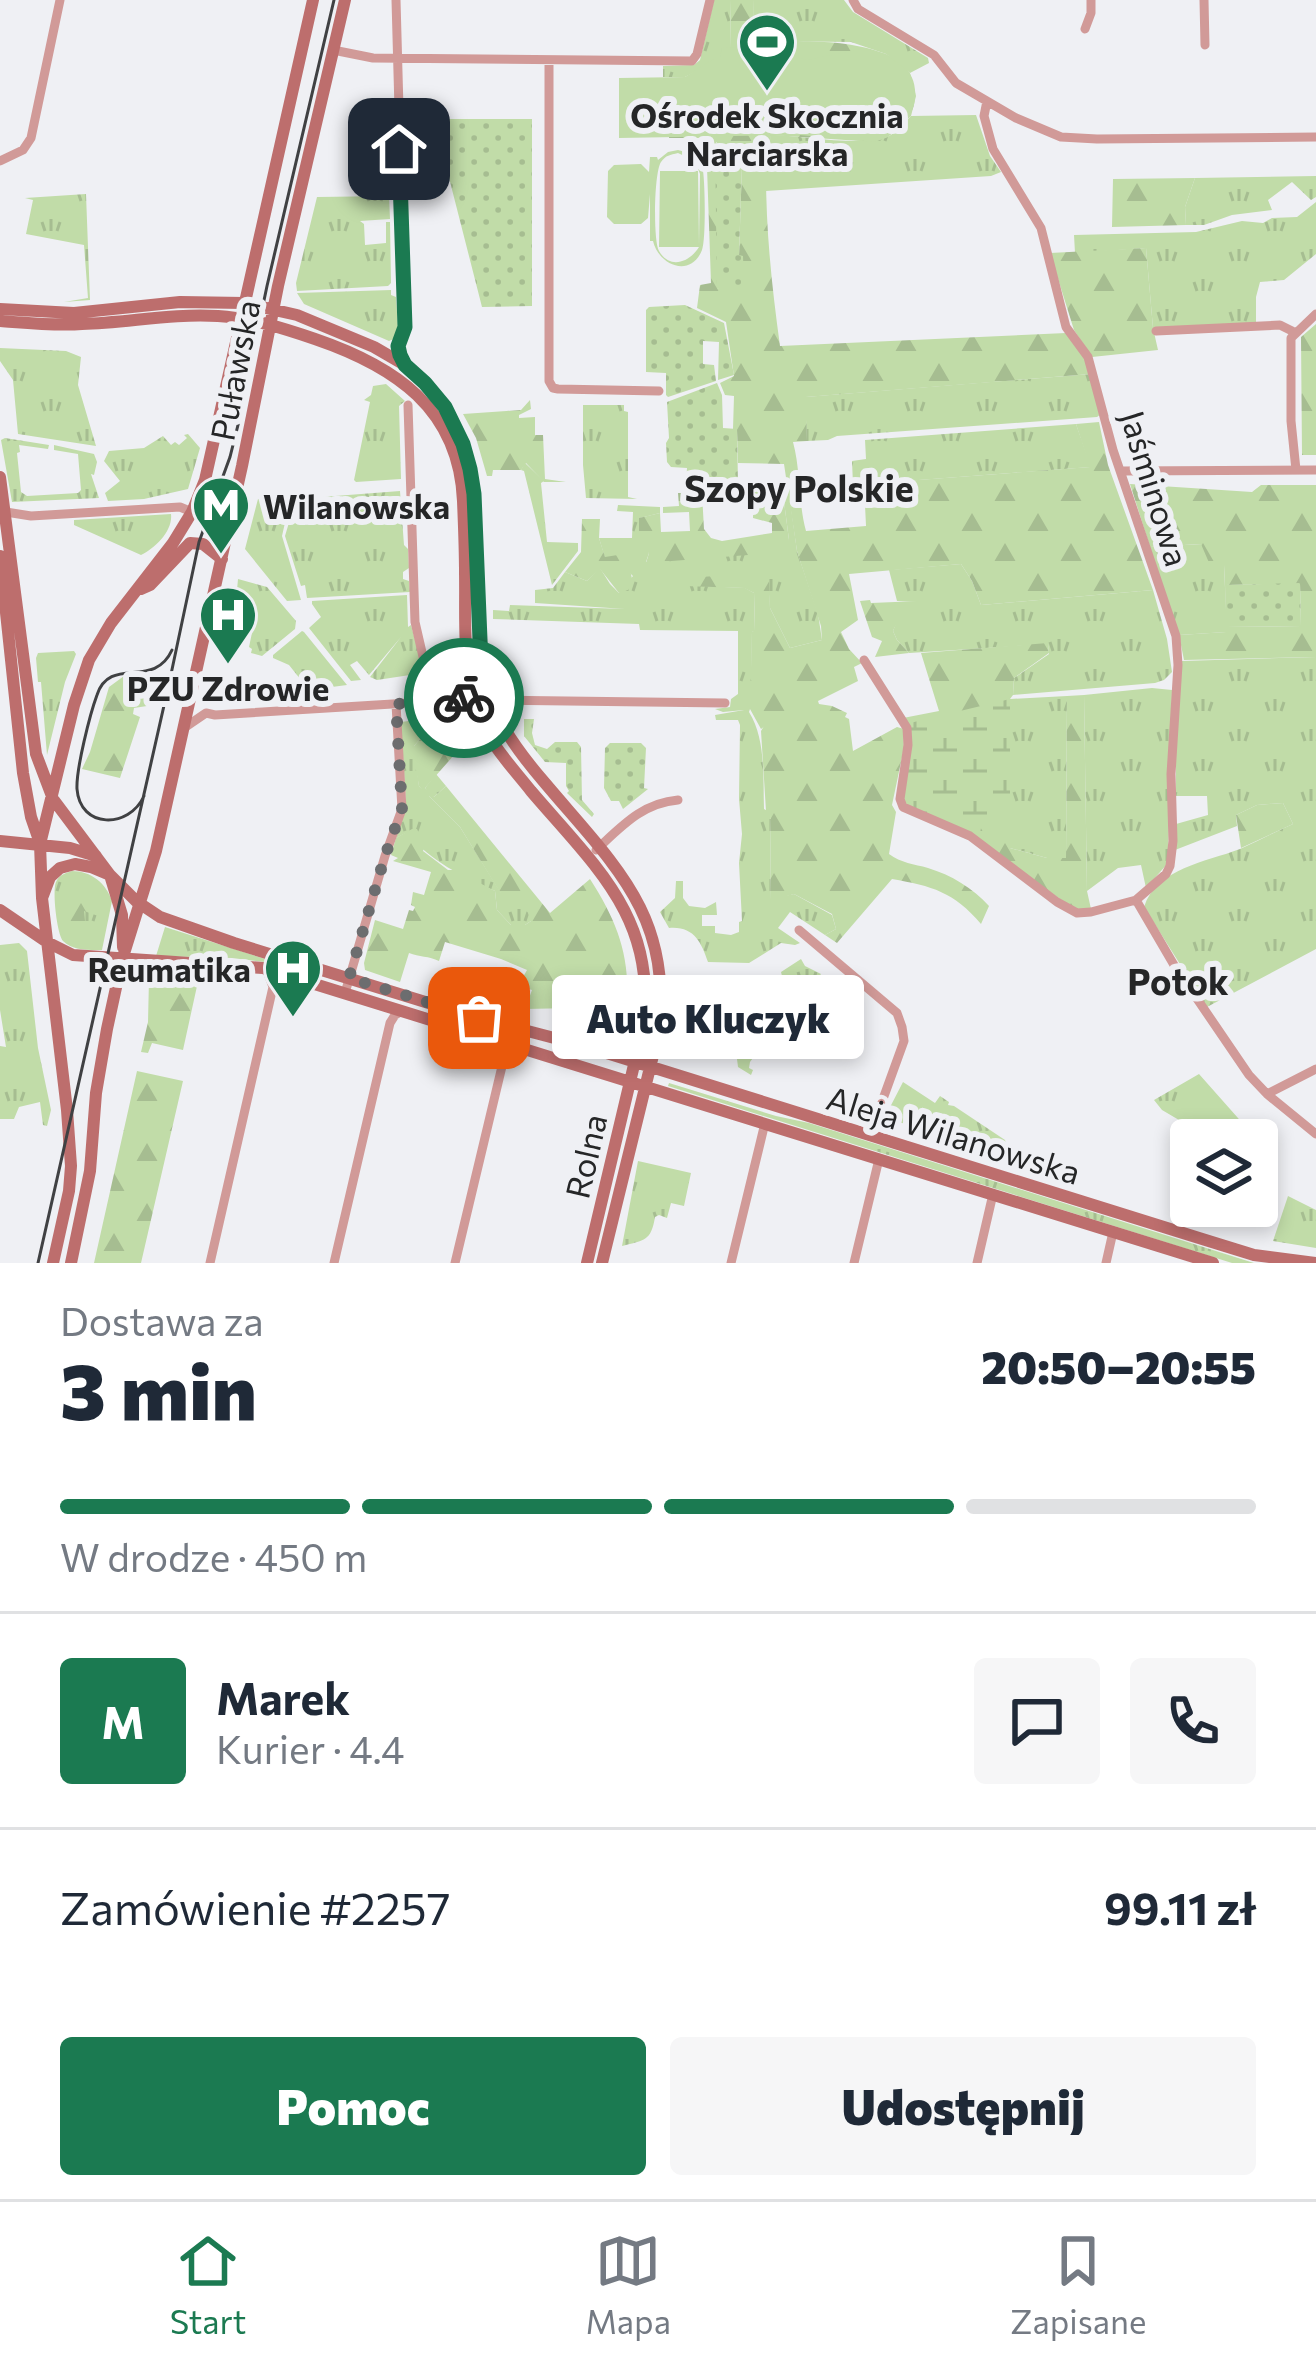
<!DOCTYPE html>
<html lang="pl">
<meta charset="utf-8">
<style>
:root{--surface:#fff;--page:#f6f6f7;--text:#1f2937;--muted:#747a83;--line:#e0e1e3;--accent:#1b7a51}
body{margin:0;font-family:Commissioner,sans-serif;background:var(--page);color:var(--text);height:100vh;display:flex;flex-direction:column;font-size:45px;white-space:nowrap}
*{box-sizing:border-box;margin:0}
p{font-size:39px;color:var(--muted)}
.icon{flex:none;width:66px;height:66px;fill:none;stroke:currentColor;stroke-width:2;stroke-linecap:round;stroke-linejoin:round}
.map{position:relative;height:1263px;overflow:hidden}
.details{display:flex;flex-direction:column;background:var(--surface);flex:1}
.details>*{flex:none}
.buttons{position:absolute;left:1170px;top:1119px;display:grid;gap:24px}
.buttons a{display:grid;place-items:center;width:108px;height:108px;border-radius:12px;background:var(--surface);box-shadow:0 6px 18px #0003;font-size:60px}
.pin{position:absolute;display:grid;place-items:center;width:102px;height:102px;color:#fff;margin:-51px;border-radius:24px;box-shadow:0 6px 18px #0006}
.courier{position:absolute;display:grid;place-items:center;width:120px;height:120px;margin:-60px;border:9px solid #1b7a51;border-radius:50%;background:#fff;color:#222;box-shadow:0 3px 15px #0007}
.bubble{position:absolute;height:84px;border-radius:12px;background:var(--surface);box-shadow:0 6px 18px #0003;font-size:39px;font-weight:800;line-height:84px;text-align:center}
.head em{font-style:normal;font-weight:800}
.head div{display:flex;flex-direction:column-reverse}
.head{display:flex;align-items:center;justify-content:space-between;height:204px;padding:0 60px}
h1{font-size:78px;font-weight:800;line-height:90px}
.bar{display:grid;grid-template-columns:repeat(4,1fr);gap:18px 12px;align-content:center;height:144px;padding:0 60px}
.bar i{height:15px;border-radius:9px;background:var(--line)}
.bar .on{background:var(--accent)}
.bar p{grid-column:span 4}
.line{display:flex;align-items:center;gap:30px;padding:0 60px;border-top:3px solid var(--line)}
.line div{flex:1}
.round{display:grid;place-items:center;flex:none;width:126px;height:126px;border-radius:12px;background:var(--page)}
.primary-button{display:flex;gap:24px;margin-top:auto;padding:24px 60px}
.primary-button a{flex:1;height:138px;border-radius:12px;background:var(--accent);color:#fff;font-size:48px;font-weight:800;line-height:138px;text-align:center}
.primary-button a+a{background:var(--page);color:var(--text)}
.tabs{display:flex;justify-content:space-around;align-items:center;height:168px;border-top:3px solid var(--line);background:var(--surface);font-size:33px;color:var(--muted)}
.tabs a{display:grid;justify-items:center;gap:6px}
.tabs .on{color:var(--accent)}
.map>svg:first-child{display:block}
.grass{fill:url(#grass-tufts)}
.forest{fill:url(#forest-firs);fill-rule:evenodd}
.wetland{fill:url(#wetland-marsh)}
.park{fill:#c1dca8;fill-rule:evenodd}
.garden{fill:url(#garden-dots)}
.lines{fill:none;stroke-linecap:round;stroke-linejoin:round}
.street{stroke:#d19a98;stroke-width:9}
.secondary{stroke:#bd6e6d;stroke-width:12}
.tram{stroke:#404143;stroke-width:3}
.done{stroke:#6c6d6f;stroke-width:12;stroke-dasharray:0 21.6}
.route{stroke:#1b7a51;stroke-width:15}
.labels{text-anchor:middle;dominant-baseline:central;stroke-width:12;stroke-linejoin:round;paint-order:stroke}
.poi-label{font-size:33px;font-weight:bold;fill:#252627;stroke:#eff0f4}
.street-label{font-size:33px;fill:#252627;stroke:#eff0f4}
.neighbourhood-label{font-size:36px;font-weight:bold;fill:#252627;stroke:#eff0f4}
</style>
<div class="map">
<svg width="1316" height="1263" viewBox="0 0 1316 1263">
<defs>
<pattern id="grass-tufts" width="24" height="20" patternUnits="userSpaceOnUse" patternTransform="scale(3)"><rect width="24" height="20" fill="#c1dca8"/><path d="M3 7l-1-3M5 7V3M7 7l1-3M15 17l-1-3M17 17v-4M19 17l1-3" fill="none" stroke="#a6bd91"/></pattern>
<pattern id="forest-firs" width="22" height="20" patternUnits="userSpaceOnUse" patternTransform="scale(3)"><rect width="22" height="20" fill="#c1dca8"/><path d="M5 1l3.5 6h-7zM16 11l3.5 6h-7z" fill="#a6bd91"/></pattern>
<pattern id="wetland-marsh" width="20" height="14" patternUnits="userSpaceOnUse" patternTransform="scale(3)"><rect width="20" height="14" fill="#c1dca8"/><path d="M1 5h8M5 5V1M11 12h8M15 12V8" fill="none" stroke="#a6bd91"/></pattern>
<pattern id="garden-dots" width="8" height="8" patternUnits="userSpaceOnUse" patternTransform="scale(3)"><rect width="8" height="8" fill="#c1dca8"/><path d="M2 2h.1M6 6h.1" fill="none" stroke="#a6bd91" stroke-width="1.8" stroke-linecap="round"/></pattern>
</defs>
<rect width="100%" height="100%" fill="#eff0f4"/>
<path class="grass" d="M714,0H730L731,48L721,58L685,77H663V66L694,65L700,60Z
M753,0H844L853,12L928,58L929,63L910,73L886,54L851,42L754,41Z
M976,115L990,156L1001,172L991,176L766,191V164L771,135C800,135 866,148 889,136C897,132 905,122 911,116Z
M1316,176V197L1311,200L1292,182L1268,200L1272,210L1232,215L1204,225H1186L1185,207L1195,178Z
M86,194L90,300L64,302L88,298L84,245L26,234L33,200L25,198Z
M389,196L390,219L360,221L364,224L365,245L386,243V222H390L391,283L388,286L297,291L296,283L317,197Z
M1316,202V254L1284,280L1260,282L1256,297V324L1153,328L1146,248L1075,253L1074,235L1196,232L1242,221L1263,223L1272,218L1297,217Z
M391,290V295L396,297L398,328L396,338L389,341L304,304L297,293Z
M0,348L66,351L81,357L78,385L96,446L18,434L13,380L0,361Z
M1091,374L1101,414L1097,417L837,436L828,440L807,441L805,397Z
M386,384L405,401L399,406L401,479L356,482L354,480L370,402L364,400L371,395L373,386Z
M583,405H624V411L628,412V497L637,499L586,498L583,465Z
M1076,424L1091,467L853,485L852,461L866,459L865,440Z
M188,434L200,448L188,489L144,499L108,501L105,493L120,481L104,461L109,451L144,448L163,436L171,445L175,442L179,445L187,438L184,435Z
M5,438L49,445L48,449L19,445L20,452L17,453L21,492L27,496L78,493L81,490L78,454L54,450V445L94,454L97,462L94,475L91,474L99,498L12,502L1,440Z
M525,463L544,481L541,483L547,542L578,543V551L552,585L524,471L521,470Z
M782,486H788L797,551L818,614L822,640L790,648L770,608L768,580L683,585L745,588L754,593L755,631L752,632L751,702L765,726L761,729L750,709L749,712C766,739 763,778 764,809L771,813L770,899L794,894L832,915L836,929L825,935L790,912L778,928L800,943L795,945L781,943L749,963L708,962C701,942 694,926 669,928L660,912L675,898L676,881H683V898L689,906L705,908L716,902L717,915H702V926H715V933L731,935L739,932V922L742,921L739,863L742,834L739,799L740,725L738,720H716L715,715L744,710L723,712L715,709L730,707L731,699L738,694V631L640,630L639,624L493,619V610L509,611L510,605L625,609L535,603V590L553,588L565,572L587,581L600,568L610,584L619,593L633,576L613,557L605,558L599,538H632L633,512L617,511L618,505L660,507V513L640,518L649,553L646,562L789,540Z
M400,491L404,545L408,549L409,568L403,572V579L409,581L410,592L307,598L305,585L301,586L285,536L296,499Z
M291,496L282,536L301,600L287,601L245,549L258,499Z
M171,514C173,531 155,548 141,555L74,525V520Z
M1202,544L1224,565L1227,632L1179,635L1150,547Z
M961,564L972,581L981,605L1153,590L1167,639L1172,672L1164,680L1155,683L1013,695L1014,678L1049,654L1048,644L909,653L897,640L893,631L896,623L918,602L897,601L889,570Z
M238,579L267,587L296,621L295,629L262,656L251,653L252,649L249,647L253,628L234,623Z
M407,595L408,627L411,625L428,687L419,688L410,675L377,680L370,677L401,637L369,675L357,661L350,665L361,680L351,681L309,628L321,617L312,604V601Z
M302,631L304,632L347,685L309,690L289,665L273,658V655Z
M74,651L76,654L65,682L47,755L41,682H38L36,658L38,653Z
M1316,657V949L1207,1007L1144,907C1157,868 1206,862 1240,849C1258,841 1275,832 1293,824L1283,803L1257,805L1236,815L1237,826L1175,850L1176,824L1208,815L1207,796H1176V734L1182,661Z
M1152,688L1172,690L1168,863L1146,888L1141,865L1118,868L1087,891L1084,695Z
M1067,696L1066,858H1047L1010,848V699Z
M424,719L427,731L414,746L419,786L429,794L425,788L436,774L446,786L434,797L429,796L460,827L501,893L531,905V921L525,925H511L497,910L495,891C458,874 434,863 406,833L396,838L406,805L401,722Z
M72,871C91,871 106,883 112,901L102,950C90,950 73,951 63,941C57,934 52,891 56,882C60,874 64,874 72,871Z
M165,927L281,964L232,958L156,956Z
M19,943L27,951L38,1048L51,1110L47,1126L43,1125L40,1102L19,1107L14,1119H0V1046L6,1047L0,1010V945Z
M801,959L805,966L821,974L804,997L817,1010L811,1017L793,1003L750,1062L749,1068L753,1070L751,1075L738,1067L736,1051L730,1049L728,1040L702,1032L705,1004L744,1003L745,999L782,976L781,972Z
M1199,1074L1261,1144L1257,1146V1140H1213L1162,1110L1154,1100Z
M903,1082L935,1103L940,1096L949,1102L948,1105L954,1106L1005,1140L1007,1146L1003,1154L889,1119L887,1113Z
M669,1083L776,1116L809,1123L1254,1263H1232L668,1086Z
M638,1161L691,1173L684,1206L671,1203L667,1218L659,1215L655,1217C651,1241 645,1240 622,1246Z
M1288,1196L1316,1210V1248L1273,1241Z"/>
<path class="forest" d="M730,0H753L755,41C797,42 930,31 914,105C909,123 892,136 875,142L771,135C771,149 766,159 766,173C766,232 772,288 780,346L1066,333L1083,355L1091,374L806,397L807,441L793,442C801,472 798,502 806,531L866,526L864,484L1090,467L1076,424L1099,422L1108,465L1153,590L981,605L972,581L961,564L849,574L858,620L841,632L849,649L862,663L854,667L858,681L818,701L819,704L832,706L847,713L845,717L849,719L853,751L897,727L904,729L906,738L892,805L896,812L889,854C901,863 914,864 928,868C951,875 973,888 989,906L981,924C954,892 932,886 892,879L837,943L825,935L836,929L832,914L794,894L770,901L771,814L766,811L761,731L764,726L750,703L752,632L755,630L754,593L744,588L683,586V578L734,575L769,580L770,608L790,648L822,640L821,626L797,551L784,464L738,463L737,430L733,429L734,396L725,395L720,383L734,376L726,322L697,308L700,285L711,283L706,138H669C669,103 685,68 720,57L722,48L731,47ZM716,142L742,164L739,256L718,289Z
M1195,178L1185,207L1186,225L1112,227L1113,179Z
M1146,248L1153,328L1158,350L1092,357L1074,330L1050,253Z
M1316,324V455H1302L1301,337Z
M530,400L531,409L519,415V418L535,417V435H543L545,479L566,482H544L526,463L521,470H493L492,476H487L476,438L463,414L521,410Z
M1130,484L1252,492L1261,485H1316V657L1184,660L1179,635L1226,632V627L1301,626L1300,584L1225,585L1224,565H1210L1201,544L1150,547Z
M754,485L782,486L789,540L785,552L646,563L649,553L639,542V518L660,513L661,532L690,531L689,512L663,513V507L679,506L678,493H702L704,529L711,538L722,541L772,533V523L753,518Z
M582,519H600L599,538L605,557L624,554L631,561L630,570L633,583L628,590L619,593L600,569L587,581L565,572L581,552Z
M870,600L871,603L919,601L912,618C902,618 897,621 893,631L897,640L909,653L875,657L882,641L872,637L860,601Z
M1048,643L1049,653L1014,678L1013,695L1010,699V848L1047,858H1066L1067,696L1084,695L1087,891L1091,909L1076,910L903,790L905,782L903,718L939,711L921,653Z
M150,673L151,690L147,706L134,708L133,714L140,717L120,778L82,769L90,752L109,687L124,676Z
M454,717L461,734L470,737L425,788L434,797L446,786L550,913L590,879C621,927 634,967 624,1025C604,1027 585,1026 574,1008L525,1009L532,990L518,986L527,970L501,959L445,942L439,961C429,956 419,957 409,953L400,982L365,970L364,963L375,920L403,929L409,910L413,911L415,907L411,905L413,892L424,895L431,872L393,861L398,858L391,855L396,838L412,829H417L425,846L423,851L448,870H455L495,891L497,910L511,925H525L531,921L526,908L529,905L501,894L460,827L419,786L413,754L414,746L427,731L424,719Z
M1283,803L1293,824L1241,848L1236,815L1257,805Z
M65,881L103,891L107,899L101,917L84,911L85,921L101,928L99,940H66C52,923 61,901 65,881Z
M180,974L199,977L183,1050L152,1043L148,1053L141,1052L148,1022L149,979Z
M137,1071L183,1081L141,1263H94Z"/>
<path class="wetland" d="M1010,699V820L982,823L979,838L907,805L902,798L911,740L910,723Z"/>
<path class="park" d="M755,47V55L780,53L807,60L861,49L886,54L910,73L916,96L911,116L888,137L875,142L800,135L619,138V78L685,77L715,58L720,57L722,48Z
M678,150L693,154C700,162 701,161 703,171C705,183 706,240 702,250C691,278 659,266 653,241H650V194L648,218L641,224H614L607,217L608,171L614,165L641,164L649,172L650,157H657L658,160L668,152ZM678,153L695,161L700,174L699,245L698,171H660L659,247H699C690,262 670,270 659,251C653,241 654,172 661,162C666,155 670,155 678,153Z"/>
<path class="garden" d="M434,119H532V306L482,307Z
M739,141L742,164L739,255L743,256L744,285L717,289L715,143Z
M685,305L724,323L734,375L718,380L719,342L703,341V364L714,365L716,381L668,397L666,395V373L646,372V310L649,307Z
M717,383L722,395L723,428L737,429L738,484L686,485L687,468L671,467L667,462L666,443L669,438L667,402Z
M1300,583L1301,626L1226,627L1225,585Z
M524,719H534L532,733L535,745L547,749L555,742H577L581,747L582,800L594,814L592,817L567,793L569,791L566,786V763L545,762L524,736Z
M610,743H641L646,748L644,788L648,789L623,809L619,801H611L604,788L605,748Z"/>
<g class="lines">
<path class="street" d="M396,0L405,327L398,346L404,364
M853,0L858,9L934,55L956,83L1016,118L1061,137L1097,139L1316,137
M1204,0L1205,45
M1085,29L1091,13V0
M333,50L373,58L692,61L697,54L710,0
M549,60V381L553,388L558,389L659,391
M0,161L23,150L31,138L60,0
M1156,331L1280,325L1294,332
M408,405L415,622L433,700
M1296,470L1291,421V338L1316,314
M1121,471L1316,470
M6,512L31,516L180,507L192,512
M864,660L907,728L908,745L900,799L903,807L970,836L1057,902L1077,913L1091,912L1136,900L1166,874L1170,866L1173,841L1171,774L1178,665L1176,636L1113,450L1088,357L1066,327L1041,228L993,149L984,116L987,101
M491,700L725,703
M184,728L206,713L215,715L474,699
M596,850C621,827 642,803 678,800
M1136,900L1174,965L1249,1075L1267,1094L1316,1134
M799,930L897,1013L902,1027L904,1041L875,1121
M345,993L385,856L402,809L396,704
M1267,1094L1316,1069
M210,1263L273,987L267,971
M334,1263L390,1023L395,1015L402,1011
M455,1263L504,1058V1048L500,1041
M731,1263L765,1123
M854,1263L879,1159
M977,1263L993,1194
M1106,1263L1113,1232"/>
<path class="secondary" d="M0,309L74,313L180,302L244,303L297,315L374,347L405,365L425,383L445,407L463,444L470,469L474,494L481,663C489,712 513,746 545,783C614,865 672,914 659,1031L602,1263
M0,321C27,323 55,326 82,324C127,323 172,313 218,316C251,318 283,328 315,339C394,366 459,408 463,501C464,525 465,549 465,573C466,630 460,681 487,733C499,754 516,772 531,791C595,866 658,919 643,1027L587,1263
M0,477L36,754L53,799L110,875L122,915L123,947
M0,556L23,773L31,817L40,843
M141,589L150,585L190,543L203,544L222,559
M0,841L70,848L96,856
M42,898L50,877L60,868L75,864L91,867L110,875L136,901L160,917L234,943L474,1017L581,1045L1199,1238L1254,1255L1316,1263
M0,910L47,942L73,955L263,968L1213,1263
M53,1263L69,1191L71,1166L67,1110L42,898L40,844L74,705L89,660L111,623L173,543L192,512L205,480L313,0
M71,1263L90,1171L96,1093L107,1029L122,960L156,851L242,466L278,286L345,0"/>
<path class="tram" d="M144,796C129,829 80,829 77,789C76,769 90,714 97,695C110,655 154,690 172,650
M38,1263L170,679L199,542L230,457L238,425L267,286L334,0"/>
</g>
<g class="lines">
<path class="done" d="M464,698L396,704L402,809L385,856L349,978L479,1018"/>
<path class="route" d="M399,149L405,327L398,346L400,355L405,365L425,383L445,407L463,444L470,469L474,494L481,664L490,700L464,698"/>
</g>
<defs>
<g id="stadium-pin" transform="scale(3)"><path d="M0 17L-7.5 6A9.5 9.5 0 1 1 7.5 6Z" fill="#1b7a51" stroke="#eff0f4"/><path d="M0-5a6.5 5 0 1 0 0 10a6.5 5 0 1 0 0-10ZM-3.5-1.8h7v3.6h-7Z" fill="#fff"/></g>
<g id="metro-pin" transform="scale(3)"><path d="M0 17L-7.5 6A9.5 9.5 0 1 1 7.5 6Z" fill="#1b7a51" stroke="#eff0f4"/><path d="M-5.5 5V-5H-3L0 0L3-5H5.5V5H3V-.5L0 4L-3-.5V5Z" fill="#fff"/></g>
<g id="hospital-pin" transform="scale(3)"><path d="M0 17L-7.5 6A9.5 9.5 0 1 1 7.5 6Z" fill="#1b7a51" stroke="#eff0f4"/><path d="M-5-5h3v3.5h4V-5h3V5h-3V1.5h-4V5h-3Z" fill="#fff"/></g>
</defs>
<g fill-rule="evenodd">
<use href="#stadium-pin" x="767" y="42"/>
<use href="#metro-pin" x="221" y="505"/>
<use href="#hospital-pin" x="228" y="615"/>
<use href="#hospital-pin" x="293" y="968"/>
</g>
<g class="labels">
<g class="poi-label">
<text x="767" y="114">Ośrodek Skocznia<tspan x="767" dy="38">Narciarska</tspan></text>
<text x="263" y="505" text-anchor="start">Wilanowska</text>
<text x="228" y="687">PZU Zdrowie</text>
<text x="251" y="968" text-anchor="end">Reumatika</text>
</g>
<g class="street-label">
<text transform="translate(234 370) rotate(-79)">Puławska</text>
<text transform="translate(1156 488) rotate(73)">Jaśminowa</text>
<text transform="translate(954 1134) rotate(17)">Aleja Wilanowska</text>
<text transform="translate(585 1156) rotate(-77)">Rolna</text>
</g>
<g class="neighbourhood-label">
<text x="799" y="487">Szopy Polskie</text>
<text x="1178" y="980">Potok</text>
</g>
</g>
</svg>
<div class="buttons">
<a><svg class="icon" aria-label="layers" viewBox="0 0 24 24"><path d="M12 4l9 5-9 5-9-5zM3 14l9 5 9-5"/></svg></a>
</div>
<div class="pin" style="left:479px;top:1018px;background:#ea580c"><svg class="icon" aria-label="bag" viewBox="0 0 24 24"><path d="M5 8h14l-1 12H6zM9 8a3 3 0 0 1 6 0"/></svg></div>
<div class="pin" style="left:399px;top:149px;background:#1f2937"><svg class="icon" aria-label="home" viewBox="0 0 24 24"><path d="M3 11l9-7 9 7M6 9v11h12V9"/></svg></div>
<div class="courier" style="left:464px;top:698px"><svg class="icon" aria-label="bike" viewBox="0 0 24 24"><circle cx="6" cy="16" r="4"/><circle cx="18" cy="16" r="4"/><path d="M6 16l4-8h5l3 8M10 8l3 8H6M13 5h3"/></svg></div>
<div class="bubble" style="left:552px;top:975px;width:312px">Auto Kluczyk</div>
</div>
<section class="details">
<div class="head"><div><h1>3 min</h1><p>Dostawa za</p></div><em>20:50–20:55</em></div>
<div class="bar"><i class="on"></i><i class="on"></i><i class="on"></i><i></i><p>W drodze · 450 m</p></div>
<div class="line" style="height:216px"><b class="round" style="background:var(--accent);color:#fff">M</b><div><b>Marek</b><p>Kurier · 4.4</p></div><a class="round"><svg class="icon" aria-label="chat" viewBox="0 0 24 24"><path d="M4 5h16v11H9l-5 4z"/></svg></a><a class="round"><svg class="icon" aria-label="phone" viewBox="0 0 24 24"><path d="M5 4h4l2 5-3 2q2 4 5 5l2-3 5 2v4C11 20 4 13 5 4z"/></svg></a></div>
<div class="line" style="height:156px"><div>Zamówienie #2257</div><b>99.11 zł</b></div>
<div class="primary-button"><a>Pomoc</a><a>Udostępnij</a></div>
</section>
<nav class="tabs">
<a class="on"><svg class="icon" aria-label="home" viewBox="0 0 24 24"><path d="M3 11l9-7 9 7M6 9v11h12V9"/></svg>Start</a>
<a><svg class="icon" aria-label="map" viewBox="0 0 24 24"><path d="M3 6l6-2 6 2 6-2v14l-6 2-6-2-6 2zM9 4v14M15 6v14"/></svg>Mapa</a>
<a><svg class="icon" aria-label="saved" viewBox="0 0 24 24"><path d="M7 4h10v16l-5-4-5 4z"/></svg>Zapisane</a>
</nav>
